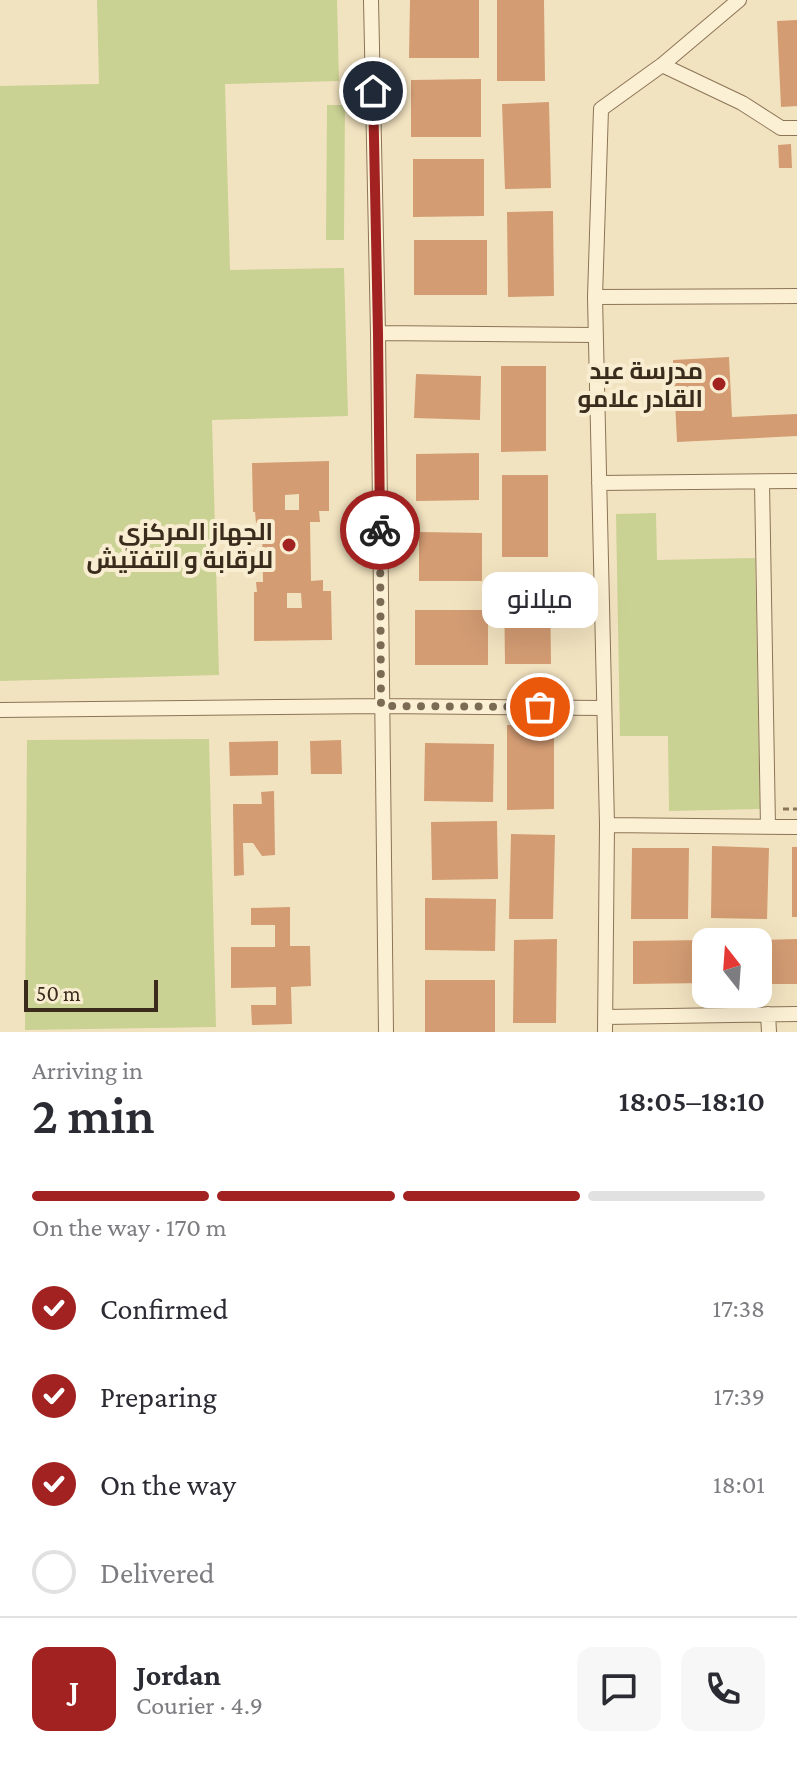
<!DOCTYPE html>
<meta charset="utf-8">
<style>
:root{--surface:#fff;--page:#f7f7f7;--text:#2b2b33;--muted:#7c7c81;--line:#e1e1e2;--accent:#a12221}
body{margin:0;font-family:"Crimson Pro",Cairo,serif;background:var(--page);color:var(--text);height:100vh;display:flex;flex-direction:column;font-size:30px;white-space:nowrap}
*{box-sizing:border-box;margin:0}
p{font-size:26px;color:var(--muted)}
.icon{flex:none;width:44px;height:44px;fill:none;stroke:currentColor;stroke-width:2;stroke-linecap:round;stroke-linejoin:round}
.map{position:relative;height:1032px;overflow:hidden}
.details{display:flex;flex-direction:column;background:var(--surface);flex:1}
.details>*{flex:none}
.needle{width:52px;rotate:343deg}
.controls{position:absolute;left:692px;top:928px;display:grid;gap:16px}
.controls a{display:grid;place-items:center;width:80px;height:80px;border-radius:16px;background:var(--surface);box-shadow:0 8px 32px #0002;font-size:40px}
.scale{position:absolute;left:24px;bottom:20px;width:134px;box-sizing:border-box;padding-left:8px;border:4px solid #3b2b1c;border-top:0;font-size:22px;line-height:28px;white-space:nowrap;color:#3b2b1c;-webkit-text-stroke:6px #f8edd0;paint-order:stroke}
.pin{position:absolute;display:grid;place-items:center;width:68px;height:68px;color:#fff;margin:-34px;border:4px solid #fff;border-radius:50%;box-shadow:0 2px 8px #0007}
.courier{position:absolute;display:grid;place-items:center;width:80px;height:80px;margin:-40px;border:6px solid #a12221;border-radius:50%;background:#fff;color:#222;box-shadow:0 2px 10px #0007}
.bubble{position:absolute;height:56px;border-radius:16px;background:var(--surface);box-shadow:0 8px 32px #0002;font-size:26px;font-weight:600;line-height:56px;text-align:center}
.overview em{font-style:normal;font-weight:600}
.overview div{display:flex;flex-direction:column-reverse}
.overview{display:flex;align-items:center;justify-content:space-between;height:136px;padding:0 32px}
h1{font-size:52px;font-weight:600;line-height:60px}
.bar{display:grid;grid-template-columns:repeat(4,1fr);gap:12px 8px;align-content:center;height:96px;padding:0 32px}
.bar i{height:10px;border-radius:6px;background:var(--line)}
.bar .selected{background:var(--accent)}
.bar p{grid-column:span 4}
.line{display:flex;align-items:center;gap:20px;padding:0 32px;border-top:2px solid var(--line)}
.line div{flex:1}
.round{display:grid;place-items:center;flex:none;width:84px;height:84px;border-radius:16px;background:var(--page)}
ol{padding:0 32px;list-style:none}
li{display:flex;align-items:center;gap:24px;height:88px}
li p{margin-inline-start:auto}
li .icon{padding:8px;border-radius:50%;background:var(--accent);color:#fff;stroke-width:4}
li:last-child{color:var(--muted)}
li i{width:44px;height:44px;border:4px solid var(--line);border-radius:50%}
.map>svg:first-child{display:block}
.green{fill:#c9d193}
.building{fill:#d39c73;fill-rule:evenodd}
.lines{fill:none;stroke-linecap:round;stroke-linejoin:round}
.street-casing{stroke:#8c7456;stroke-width:16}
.path{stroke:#8c7456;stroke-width:3;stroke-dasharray:6 4;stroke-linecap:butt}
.street{stroke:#fcf0d4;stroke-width:14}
.done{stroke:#7b6b55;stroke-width:8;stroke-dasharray:0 14.4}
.route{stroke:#a12221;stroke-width:10}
.poi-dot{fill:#a12221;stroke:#f8edd0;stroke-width:3}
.labels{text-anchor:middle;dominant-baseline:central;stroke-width:8;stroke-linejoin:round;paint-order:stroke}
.poi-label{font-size:24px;font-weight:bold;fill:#3b2b1c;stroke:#f8edd0;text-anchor:end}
</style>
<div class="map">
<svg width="797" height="1032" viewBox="0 0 797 1032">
<rect width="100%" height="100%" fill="#f2e3c0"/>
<path class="green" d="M97,0H337L339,81L225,84L230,270L344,268L348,416L212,420L219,675L0,681V86L99,84Z
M327,105H345L344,240H326Z
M656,513L657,560L755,558L760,809L669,811L668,736H620L616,514Z
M209,739L216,1027L25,1030L27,740Z"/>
<path class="building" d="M410,0H479V58H409Z
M497,0H544L545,81H497Z
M797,20V106L781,107L777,21Z
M481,79V137H411V80Z
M549,102L551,188L505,189L502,104Z
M791,144L792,168H779L778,145Z
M413,159H484V216L413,217Z
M553,211L554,296L508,297L507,212Z
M414,240H487V295H414Z
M729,357L732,417L797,414V436L677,442L673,360Z
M501,366H546V451L501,452Z
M416,374L481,376L480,420L414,418Z
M479,453V500L416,501V454Z
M329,461V511H319L320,522H310L311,581L323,580V591H331L332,640L254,641V592H257L256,582H263L262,523H256L255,512H253L252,463ZM299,494V510H285V495ZM287,593H301L302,608H287Z
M502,475H548V557H502Z
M419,532L482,533V581H419Z
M504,581H550L551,664H505Z
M415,610H488V665H415Z
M507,725H554V809L507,810Z
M341,740L342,774H311L310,741Z
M278,741V775L230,776L229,742Z
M425,743L494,744L493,802L424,801Z
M274,791L275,855L262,856L253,843H243L244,875L234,876L233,804H262L261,792Z
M497,821L498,879L432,880L431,822Z
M511,834L555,835L553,919H509Z
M712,846L769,848L767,919L711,918Z
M792,847H797V917H792Z
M632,848H689L688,919H631Z
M425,898L496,899L495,951L425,950Z
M290,907V946H310L311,986L291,987L292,1024L252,1025L251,1005H276V987L231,988V947H275V925H251V908Z
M557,939L556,1023H513L514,940Z
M797,939V984H758V940Z
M706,940V983L633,984V941Z
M425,980H495V1032H425Z"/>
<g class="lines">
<g class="street-casing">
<path id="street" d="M371,0L378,333L386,1032
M662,65L742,103L781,128H797
M595,297L797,296
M378,333L596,335
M762,482L768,827
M599,483L797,481
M0,710L381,706L604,708
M607,825L797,827
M768,1014L769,1032
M605,1017L797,1014
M605,1032L607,825L595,297L601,109L662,65L739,0"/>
</g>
<path class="path" d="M783,809H797"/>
<use href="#street" class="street"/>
</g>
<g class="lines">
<path class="done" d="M380,530L381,706L540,707"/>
<path class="route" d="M373,91L378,333L380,530"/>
</g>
<g class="poi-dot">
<circle cx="719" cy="384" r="8"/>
<circle cx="289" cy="545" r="8"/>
</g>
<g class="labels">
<g class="poi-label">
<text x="703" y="370">مدرسة عبد<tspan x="703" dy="28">القادر علامو</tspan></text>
<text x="273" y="531">الجهاز المركزي<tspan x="273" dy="28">للرقابة و التفتيش</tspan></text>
</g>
</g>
</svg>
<div class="controls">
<a><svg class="needle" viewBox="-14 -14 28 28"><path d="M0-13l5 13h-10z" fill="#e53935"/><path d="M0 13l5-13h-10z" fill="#7c7c81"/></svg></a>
</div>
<div class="scale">50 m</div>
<div class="pin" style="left:540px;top:707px;background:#ea580c"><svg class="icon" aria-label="bag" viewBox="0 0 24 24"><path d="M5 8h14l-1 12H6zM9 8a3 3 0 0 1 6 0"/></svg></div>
<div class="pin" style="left:373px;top:91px;background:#1f2937"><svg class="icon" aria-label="home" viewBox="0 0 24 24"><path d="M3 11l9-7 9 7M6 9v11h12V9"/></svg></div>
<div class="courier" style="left:380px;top:530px"><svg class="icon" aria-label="bike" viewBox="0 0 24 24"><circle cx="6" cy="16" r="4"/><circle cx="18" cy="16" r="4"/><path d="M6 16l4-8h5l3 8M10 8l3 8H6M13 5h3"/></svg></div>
<div class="bubble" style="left:482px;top:572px;width:116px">ميلانو</div>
</div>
<section class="details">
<div class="overview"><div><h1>2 min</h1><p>Arriving in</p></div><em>18:05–18:10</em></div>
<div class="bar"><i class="selected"></i><i class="selected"></i><i class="selected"></i><i></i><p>On the way · 170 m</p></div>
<ol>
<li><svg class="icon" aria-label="check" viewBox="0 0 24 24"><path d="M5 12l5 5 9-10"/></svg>Confirmed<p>17:38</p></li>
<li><svg class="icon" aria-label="check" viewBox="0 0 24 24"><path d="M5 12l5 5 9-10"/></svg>Preparing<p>17:39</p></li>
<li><svg class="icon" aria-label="check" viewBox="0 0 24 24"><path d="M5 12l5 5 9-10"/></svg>On the way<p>18:01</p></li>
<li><i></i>Delivered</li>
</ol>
<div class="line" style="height:144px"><b class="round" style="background:var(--accent);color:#fff">J</b><div><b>Jordan</b><p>Courier · 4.9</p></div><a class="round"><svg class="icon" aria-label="chat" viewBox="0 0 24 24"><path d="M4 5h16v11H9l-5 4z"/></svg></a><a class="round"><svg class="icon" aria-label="phone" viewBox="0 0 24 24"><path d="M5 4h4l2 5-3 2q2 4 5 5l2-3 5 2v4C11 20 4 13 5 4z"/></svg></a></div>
</section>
